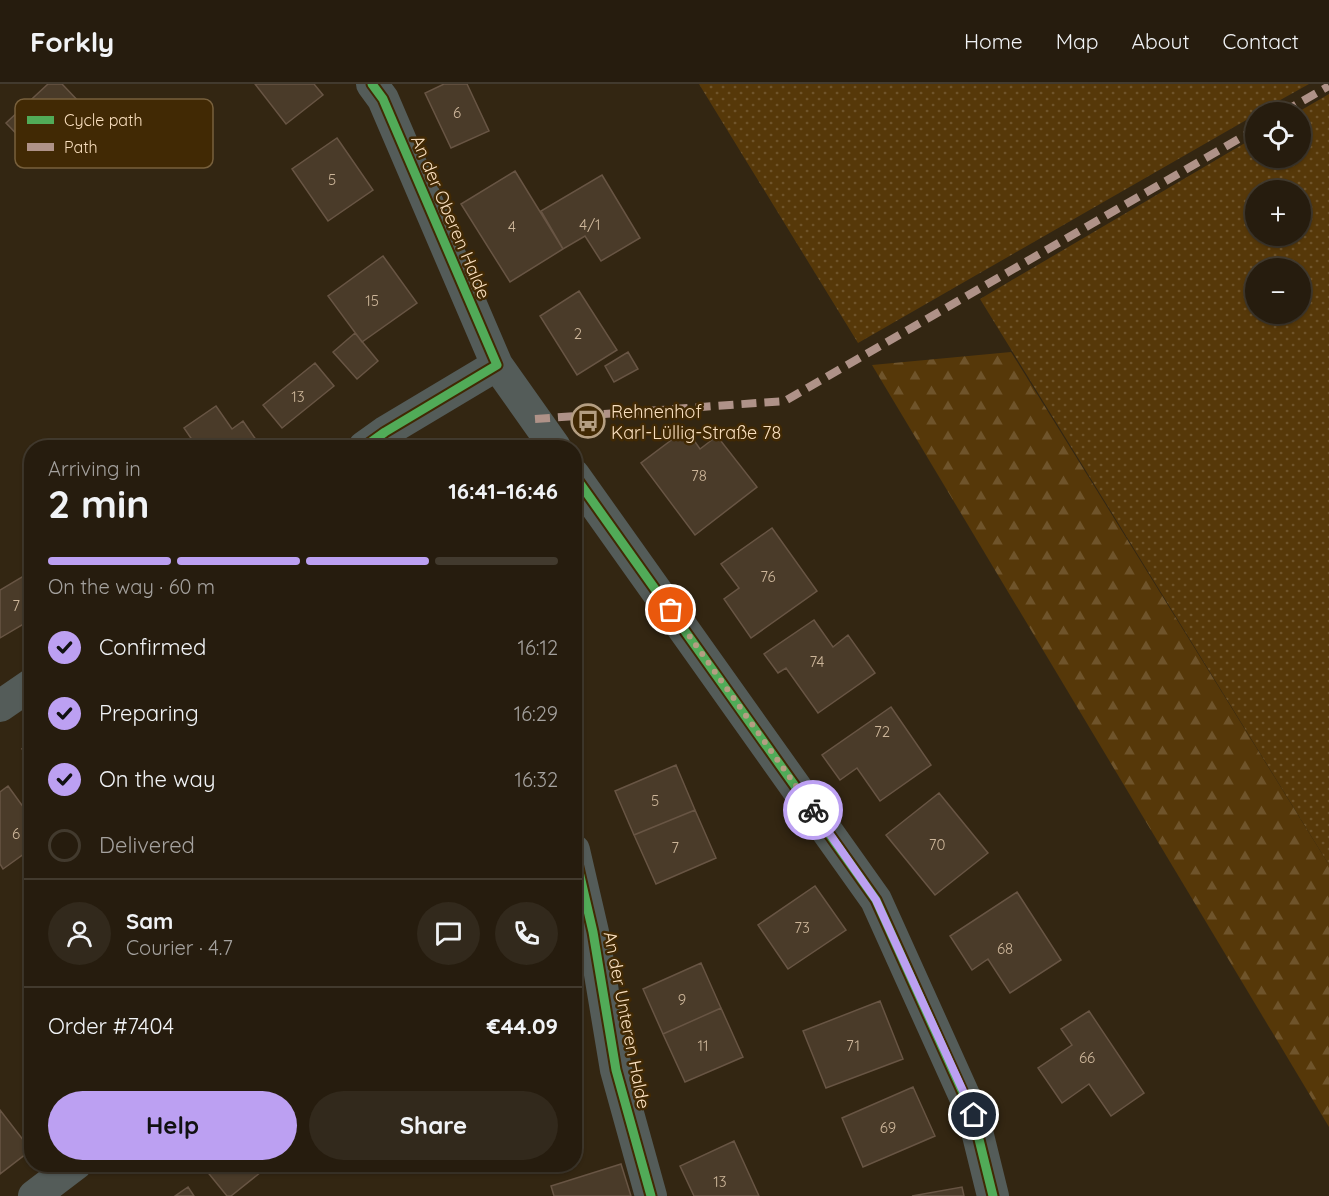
<!DOCTYPE html>
<meta charset="utf-8">
<style>
:root{--surface:#261c0e;--page:#32291c;--text:#f1f3f6;--muted:#a4a19e;--line:#423a2e;--accent:#bca0f2}
body{margin:0;font-family:Quicksand,sans-serif;background:var(--page);color:var(--text);height:100vh;display:flex;flex-direction:column;font-size:22px;white-space:nowrap}
*{box-sizing:border-box;margin:0}
p{font-size:20px;color:var(--muted)}
.icon{flex:none;width:33px;height:33px;fill:none;stroke:currentColor;stroke-width:2;stroke-linecap:round;stroke-linejoin:round}
.map{position:relative;flex:1;overflow:hidden}
.details{position:absolute;left:24px;top:356px;width:558px;height:732px;display:flex;flex-direction:column;background:var(--surface);border-radius:24px;box-shadow:0 2px 4px #0004,0 0 0 2px var(--line)}
.details>*{flex:none}
.fabs{position:absolute;left:1245px;top:18px;display:grid;gap:12px}
.fabs a{display:grid;place-items:center;width:66px;height:66px;border-radius:50%;background:var(--surface);box-shadow:0 2px 4px #0004,0 0 0 2px var(--line);font-size:30px}
.pin{position:absolute;display:grid;place-items:center;width:51px;height:51px;color:#fff;margin:-26px;border:3px solid #fff;border-radius:50%;box-shadow:0 2px 6px #0007}
.courier{position:absolute;display:grid;place-items:center;width:60px;height:60px;margin:-30px;border:4px solid #bca0f2;border-radius:50%;background:#fff;color:#222;box-shadow:0 2px 8px #0007}
.overview em{font-style:normal;font-weight:800}
.overview div{display:flex;flex-direction:column-reverse}
.overview{display:flex;align-items:center;justify-content:space-between;height:102px;padding:0 24px}
h1{font-size:39px;font-weight:800;line-height:45px}
.bar{display:grid;grid-template-columns:repeat(4,1fr);gap:9px 6px;align-content:center;height:72px;padding:0 24px}
.bar i{height:8px;border-radius:4px;background:var(--line)}
.bar .current{background:var(--accent)}
.bar p{grid-column:span 4}
.line{display:flex;align-items:center;gap:15px;padding:0 24px;border-top:2px solid var(--line)}
.line div{flex:1}
.round{display:grid;place-items:center;flex:none;width:63px;height:63px;border-radius:32px;background:var(--page)}
ol{padding:0 24px;list-style:none}
li{display:flex;align-items:center;gap:18px;height:66px}
li p{margin-inline-start:auto}
li .icon{padding:6px;border-radius:50%;background:var(--accent);color:#111;stroke-width:4}
li:last-child{color:var(--muted)}
li i{width:33px;height:33px;border:3px solid var(--line);border-radius:50%}
.cta{display:flex;gap:12px;margin-top:auto;padding:12px 24px}
.cta a{flex:1;height:69px;border-radius:36px;background:var(--accent);color:#111;font-size:24px;font-weight:800;line-height:69px;text-align:center}
.cta a+a{background:var(--page);color:var(--text)}
header{display:flex;align-items:center;gap:36px;box-sizing:border-box;height:84px;padding:0 30px;background:var(--surface);border-bottom:2px solid var(--line)}
header strong{font-size:28px}
nav{display:flex;gap:33px;margin-inline-start:auto;font-size:21px}
.map>svg:first-child{display:block}
.grass{fill:url(#grass-dots);fill-rule:evenodd}
.forest{fill:url(#forest-firs)}
.building{fill:#4a3b29;stroke:#685544;stroke-width:1.5}
.lines{fill:none;stroke-linecap:round;stroke-linejoin:round}
.path{stroke:#65665f;stroke-width:4;stroke-dasharray:4.5 3;stroke-linecap:butt}
.minor{stroke:#545c59;stroke-width:32}
.quiet{stroke:#af9288;stroke-width:8;stroke-dasharray:15 8;stroke-linecap:butt}
.cycleway-casing{stroke:#412904;stroke-width:13}
.cycleway{stroke:#51ab58;stroke-width:9}
.done{stroke:#b49e82;stroke-width:6;stroke-dasharray:0 10.8}
.route{stroke:#bca0f2;stroke-width:8}
.labels{text-anchor:middle;dominant-baseline:central;stroke-width:5;stroke-linejoin:round;paint-order:stroke}
.number-label{font-size:15px;fill:#cdb69a}
.street-label{font-size:18px;fill:#f9dfbf;stroke:#412904}
.poi-label{font-size:18px;fill:#f9dfbf;stroke:#412904;text-anchor:start}
.key{fill:#412904;stroke:#78603c;stroke-width:1.5}
.key-label{font-size:16px;fill:#f9dfbf}
</style>
<header>
<strong>Forkly</strong>
<nav><a>Home</a><a>Map</a><a>About</a><a>Contact</a></nav>
</header>
<div class="map">
<svg width="1329" height="1112" viewBox="0 0 1329 1112">
<defs>
<pattern id="grass-dots" width="8" height="8" patternUnits="userSpaceOnUse" patternTransform="scale(1.5)"><rect width="8" height="8" fill="#563809"/><path d="M2 2h.1M6 6h.1" fill="none" stroke="#6f542b" stroke-width="1.8" stroke-linecap="round"/></pattern>
<pattern id="forest-firs" width="22" height="20" patternUnits="userSpaceOnUse" patternTransform="scale(1.5)"><rect width="22" height="20" fill="#563809"/><path d="M5 1l3.5 6h-7zM16 11l3.5 6h-7z" fill="#6f542b"/></pattern>
</defs>
<rect width="100%" height="100%" fill="#332612"/>
<path class="grass" d="M699,0H1309L1259,28H1256L1255,31L858,259Z
M1329,10V781L980,215L1255,53L1256,74H1300V28H1298ZM1256,106H1300V152H1256ZM1256,184H1300V230H1256Z"/>
<path class="forest" d="M1011,268L1329,781V1043L872,281Z"/>
<path class="building" d="M48,0H62L82,21L33,67L6,39Z
M255,0H314L323,11L286,40Z
M444,0H467L489,47L451,64L425,9Z
M337,54L373,106L328,137L292,85Z
M515,87L563,165L510,198L461,120Z
M602,91L640,154L601,177L585,152L563,165L541,127Z
M383,172L417,219L362,258L328,212Z
M579,207L617,266L577,291L540,232Z
M355,249L378,277L357,295L333,268Z
M628,268L638,285L614,298L605,282Z
M315,279L334,302L282,344L263,321Z
M216,322L232,345L243,337L261,363H197L184,344Z
M686,345L700,365L717,352L757,403L695,451L641,379Z
M772,444L817,507L751,554L724,515L739,504L721,480Z
M32,487V535L0,554V506Z
M814,536L833,563L848,551L875,589L818,629L786,584L778,589L764,570Z
M891,623L931,681L880,717L857,684L840,696L822,671Z
M32,658V676L22,665Z
M676,681L695,726L634,751L615,707Z
M8,702L32,735V764L3,785L0,780V708Z
M939,709L988,769L935,811L886,751Z
M695,726L716,774L656,800L634,751Z
M815,802L846,846L788,885L758,841Z
M1017,808L1061,876L1010,909L988,875L972,886L950,852Z
M701,879L721,924L663,950L643,905Z
M880,917L903,975L826,1004L803,947Z
M721,924L743,973L685,998L663,950Z
M1089,927L1144,1009L1111,1032L1089,1000L1062,1019L1038,984L1072,961L1061,945Z
M913,1003L935,1052L863,1083L842,1034Z
M0,1026L31,1066L0,1090Z
M734,1057L759,1112H694L680,1082Z
M201,1080H271L231,1112H227Z
M621,1080L631,1112H554L551,1102Z
M188,1103L194,1112H175Z
M962,1103L964,1112H912Z"/>
<g class="lines">
<path class="path" d="M493,363L505,355
M574,542L581,552L574,557"/>
<path class="minor" d="M372,0L383,15L497,281L555,363
M364,363L385,348L497,281
M574,391L876,816L973,1031L993,1112
M0,622L32,600
M574,766L593,848L616,986L651,1112
M34,1112L76,1080"/>
<path class="quiet" d="M1283,28L1329,2
M535,335L785,317L1256,45"/>
<g class="cycleway-casing">
<path id="cycleway" d="M364,363L385,348L497,281L383,15L372,0
M574,391L876,816L973,1031L993,1112
M574,766L593,848L616,986L651,1112"/>
</g>
<use href="#cycleway" class="cycleway"/>
</g>
<g class="lines">
<path class="done" d="M671,526L813,726"/>
<path class="route" d="M813,726L876,816L974,1031"/>
</g>
<defs>
<g id="bus-ring" transform="scale(1.725)"><circle r="9.5" fill="#412904" stroke="#b49e82" stroke-width="1.5"/><path d="M-5-6H5V4H4V6H2V4H-2V6H-4V4H-5ZM-3.5-4V0h7V-4ZM-3.5 1.2v1.5H-2V1.2ZM2 1.2v1.5H3.5V1.2Z" fill="#b49e82"/></g>
</defs>
<g fill-rule="evenodd">
<use href="#bus-ring" x="588" y="337"/>
</g>
<g class="labels">
<g class="number-label">
<text x="457" y="28">6</text>
<text x="332" y="95">5</text>
<text x="590" y="140">4/1</text>
<text x="512" y="142">4</text>
<text x="372" y="216">15</text>
<text x="578" y="249">2</text>
<text x="298" y="312">13</text>
<text x="699" y="391">78</text>
<text x="768" y="492">76</text>
<text x="16" y="521">7</text>
<text x="817" y="577">74</text>
<text x="882" y="647">72</text>
<text x="655" y="716">5</text>
<text x="16" y="749">6</text>
<text x="937" y="760">70</text>
<text x="675" y="763">7</text>
<text x="802" y="843">73</text>
<text x="1005" y="864">68</text>
<text x="682" y="915">9</text>
<text x="703" y="961">11</text>
<text x="853" y="961">71</text>
<text x="1087" y="973">66</text>
<text x="888" y="1043">69</text>
<text x="720" y="1097">13</text>
</g>
<g class="street-label">
<text transform="translate(451 133) rotate(67)">An der Oberen Halde</text>
<text transform="translate(627 936) rotate(79)">An der Unteren Halde</text>
</g>
<g class="poi-label">
<text x="611" y="327">Rehnenhof<tspan x="611" dy="21">Karl-Lüllig-Straße 78</tspan></text>
</g>
</g>
<rect x="15" y="15" width="198" height="69" rx="9" class="key"/>
<rect x="27" y="32" width="27" height="8" fill="#51ab58"/>
<rect x="27" y="59" width="27" height="8" fill="#af9288"/>
<g class="key-label">
<text x="64" y="42">Cycle path</text>
<text x="64" y="69">Path</text>
</g>
</svg>
<div class="fabs">
<a><svg class="icon" aria-label="locate" viewBox="0 0 24 24"><circle cx="12" cy="12" r="6"/><path d="M12 2v4M12 18v4M2 12h4M18 12h4"/></svg></a>
<a>+</a>
<a>−</a>
</div>
<div class="pin" style="left:671px;top:526px;background:#ea580c"><svg class="icon" aria-label="bag" viewBox="0 0 24 24"><path d="M5 8h14l-1 12H6zM9 8a3 3 0 0 1 6 0"/></svg></div>
<div class="pin" style="left:974px;top:1031px;background:#1f2937"><svg class="icon" aria-label="home" viewBox="0 0 24 24"><path d="M3 11l9-7 9 7M6 9v11h12V9"/></svg></div>
<div class="courier" style="left:813px;top:726px"><svg class="icon" aria-label="bike" viewBox="0 0 24 24"><circle cx="6" cy="16" r="4"/><circle cx="18" cy="16" r="4"/><path d="M6 16l4-8h5l3 8M10 8l3 8H6M13 5h3"/></svg></div>
<section class="details">
<div class="overview"><div><h1>2 min</h1><p>Arriving in</p></div><em>16:41–16:46</em></div>
<div class="bar"><i class="current"></i><i class="current"></i><i class="current"></i><i></i><p>On the way · 60 m</p></div>
<ol>
<li><svg class="icon" aria-label="check" viewBox="0 0 24 24"><path d="M5 12l5 5 9-10"/></svg>Confirmed<p>16:12</p></li>
<li><svg class="icon" aria-label="check" viewBox="0 0 24 24"><path d="M5 12l5 5 9-10"/></svg>Preparing<p>16:29</p></li>
<li><svg class="icon" aria-label="check" viewBox="0 0 24 24"><path d="M5 12l5 5 9-10"/></svg>On the way<p>16:32</p></li>
<li><i></i>Delivered</li>
</ol>
<div class="line" style="height:108px"><a class="round"><svg class="icon" aria-label="person" viewBox="0 0 24 24"><circle cx="12" cy="8" r="4"/><path d="M4 21q1-7 8-7t8 7"/></svg></a><div><b>Sam</b><p>Courier · 4.7</p></div><a class="round"><svg class="icon" aria-label="chat" viewBox="0 0 24 24"><path d="M4 5h16v11H9l-5 4z"/></svg></a><a class="round"><svg class="icon" aria-label="phone" viewBox="0 0 24 24"><path d="M5 4h4l2 5-3 2q2 4 5 5l2-3 5 2v4C11 20 4 13 5 4z"/></svg></a></div>
<div class="line" style="height:78px"><div>Order #7404</div><b>€44.09</b></div>
<div class="cta"><a>Help</a><a>Share</a></div>
</section>
</div>
